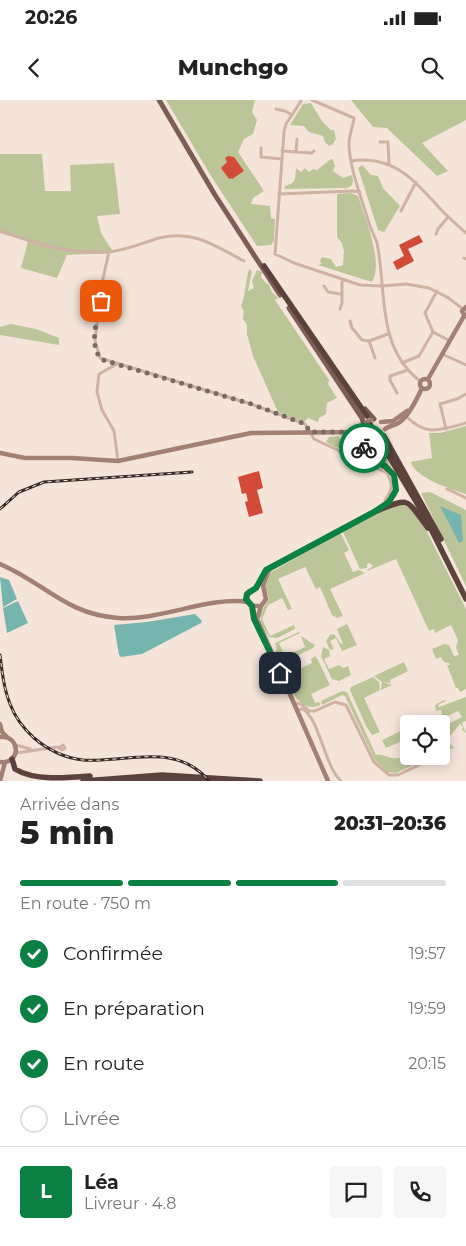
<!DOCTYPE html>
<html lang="fr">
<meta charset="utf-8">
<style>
:root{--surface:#fff;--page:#f6f6f6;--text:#222;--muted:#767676;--line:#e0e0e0;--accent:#0b8043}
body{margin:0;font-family:Montserrat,sans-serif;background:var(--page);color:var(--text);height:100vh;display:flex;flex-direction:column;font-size:19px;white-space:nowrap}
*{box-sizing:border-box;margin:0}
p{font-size:16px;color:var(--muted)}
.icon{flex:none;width:28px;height:28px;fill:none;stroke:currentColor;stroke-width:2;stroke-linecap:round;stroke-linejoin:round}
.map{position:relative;height:681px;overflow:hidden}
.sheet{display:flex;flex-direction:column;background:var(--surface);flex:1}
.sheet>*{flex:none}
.controls{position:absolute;left:400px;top:615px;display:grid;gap:10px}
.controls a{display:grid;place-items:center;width:50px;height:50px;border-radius:5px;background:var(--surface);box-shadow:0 2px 12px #0003;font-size:25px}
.pin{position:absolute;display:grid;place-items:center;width:42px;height:42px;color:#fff;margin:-21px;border-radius:10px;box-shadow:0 2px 8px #0006}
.courier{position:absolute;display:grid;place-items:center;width:50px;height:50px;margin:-25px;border:4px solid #0b8043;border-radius:50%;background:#fff;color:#222;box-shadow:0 1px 6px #0007}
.overview em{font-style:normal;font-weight:800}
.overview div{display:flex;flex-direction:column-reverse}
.overview{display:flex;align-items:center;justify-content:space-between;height:85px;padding:0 20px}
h1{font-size:32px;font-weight:800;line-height:38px}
.bar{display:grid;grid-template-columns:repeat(4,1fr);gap:8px 5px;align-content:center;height:60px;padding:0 20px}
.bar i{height:6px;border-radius:4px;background:var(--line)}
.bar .on{background:var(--accent)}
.bar p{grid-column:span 4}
.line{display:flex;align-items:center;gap:12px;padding:0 20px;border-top:1px solid var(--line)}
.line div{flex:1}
.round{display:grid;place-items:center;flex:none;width:52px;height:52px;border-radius:5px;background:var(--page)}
ol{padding:0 20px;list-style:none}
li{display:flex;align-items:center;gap:15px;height:55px}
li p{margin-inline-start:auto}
li .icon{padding:5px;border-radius:50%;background:var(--accent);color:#fff;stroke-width:4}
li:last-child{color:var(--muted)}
li i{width:28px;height:28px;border:2px solid var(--line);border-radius:50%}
.status{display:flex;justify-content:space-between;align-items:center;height:35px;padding:0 25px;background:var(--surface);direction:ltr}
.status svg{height:14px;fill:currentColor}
header{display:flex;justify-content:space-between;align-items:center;height:65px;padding:0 20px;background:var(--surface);font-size:22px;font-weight:800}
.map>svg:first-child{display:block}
.green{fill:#bcc598}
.water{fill:#76b5af}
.building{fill:#d34a39}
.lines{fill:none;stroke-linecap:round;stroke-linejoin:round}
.street{stroke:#ceb2a4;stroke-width:3}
.secondary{stroke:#a28075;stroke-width:4.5}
.primary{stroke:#7c5e56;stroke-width:5}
.highway{stroke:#5b423d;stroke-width:5.5}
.rail-casing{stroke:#392a27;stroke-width:3}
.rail{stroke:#fbefe7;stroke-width:1;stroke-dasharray:4;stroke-linecap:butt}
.secondary-bridge{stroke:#a28075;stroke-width:4.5}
.done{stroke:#7a6b66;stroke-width:5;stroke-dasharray:0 9}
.route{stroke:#0b8043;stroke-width:6}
</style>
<div class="status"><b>20:26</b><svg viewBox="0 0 49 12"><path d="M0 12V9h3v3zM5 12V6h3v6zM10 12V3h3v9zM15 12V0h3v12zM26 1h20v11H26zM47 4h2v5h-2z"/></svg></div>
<header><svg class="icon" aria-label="back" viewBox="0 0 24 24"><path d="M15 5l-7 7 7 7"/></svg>Munchgo<svg class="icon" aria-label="search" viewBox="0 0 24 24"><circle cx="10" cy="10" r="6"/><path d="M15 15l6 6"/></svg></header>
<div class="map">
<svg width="466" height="681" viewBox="0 0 466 681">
<rect width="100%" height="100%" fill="#f4e4da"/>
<path class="green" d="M166,0H255L252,12L257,20L253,34L244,39L238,52L264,91L253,98L251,104L270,106L271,118L275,119L274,141L271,145L257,146L211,76Z
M351,0H466V20L422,43L448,71L437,76L387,28L373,27Z
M311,3L322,21L331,30H334L336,39L333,44L329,46L325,42L323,36L309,32L304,26L290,25L303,4Z
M0,54H42L45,91H71L70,65L114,63L120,114L97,116L101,133L114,153L67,155L57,178L21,168L28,141L0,133Z
M331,59L333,60L335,66L333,71L343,78L352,75L353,82L351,86L345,89L344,88L285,89V86C297,83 295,78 296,68L301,72L305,68L309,72L313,69L317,70Z
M362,65L371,75L378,76L383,88L400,106L384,132L378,130L358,68Z
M351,93L358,96C365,117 384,163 372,182L318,165L321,164L320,160L322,157L331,159L336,167L343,165L344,151L342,143L337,137V94Z
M249,169L252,171L248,191L254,188L252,181L257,170L262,172L261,177L267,184H269L271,191L278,198L275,200L329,280L328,284L337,298L327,303L326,314L319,318L318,322L308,318L304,322L278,312L253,256L247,234V225L243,219L244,211L241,206C246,195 245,182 249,169Z
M11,224L36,229L59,238V245L0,235V227Z
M466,326V394C452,390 414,377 411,362L432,358L429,333H440Z
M339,336L340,340L343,337H351L354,355L349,353L348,350L335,347L326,342L329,337Z
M371,345L379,347L392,368L368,355L366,350Z
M430,392L466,410V486L421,393Z
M407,403L426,430L466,509V589L460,592L458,588H456L447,565H450L449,563L444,562L441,557L436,559L432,549L444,544L449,545L454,556L459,555L456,548L458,540L451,525L435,533L434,529L429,531L396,459L367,471V470L373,466L370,463L367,464V468L360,469L343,432L344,428L397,404Z
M339,433L341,434L349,450L344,453L353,472L359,470L365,473L330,489L343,516L337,518L332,515L320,487L316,489L305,467L278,479L292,509L288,510L282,498L268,505L262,519L270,536L294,525L295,529L277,538L269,537L262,525L260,515L269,498L265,488L271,472Z
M347,524L357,545L342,551L336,538L330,541L334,549L330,550L326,541L330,535L334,534L341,544H343L337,529Z
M299,532L300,533L279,543L285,556L305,547L301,536L315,545L313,548L288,560L278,558L275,552L277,549L275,543Z
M323,547L329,550L330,556L324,559L329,569L339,565L343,568L348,566L351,575L339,581L332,579L321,556Z
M315,556L318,560L330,585L311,594L315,603L319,602L320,605C300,615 287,585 284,570L290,564L297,560L298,564L297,562L290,565L293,572L312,563L311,559Z
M404,562L408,571L390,580L391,583L383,582L392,585L381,590L382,582L374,576Z
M373,577L379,582L380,590L364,598L380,632L372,635L366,626L350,590L351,587Z
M342,591L347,592L376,655C384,653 390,660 400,658L405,664L410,662L409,658L412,656H433L396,673L387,672L375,660L345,596L342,595L322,605L321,601Z
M466,597V621L462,623L466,633L462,630L463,627L460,624L443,644L449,648L451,645L450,643L454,648L441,651V630L445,628L444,626L462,617L458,611L437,621L436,619L442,614L441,610L436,611L435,605L444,600L446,601L438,605L439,607Z
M409,627V638L386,648L382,640Z"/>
<path class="water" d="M440,406L461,415L463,441L459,443Z
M0,477L9,480L17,499L3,507Z
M18,501L28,523L7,533L3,508Z
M195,514L202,521L201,523L142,554L121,557L119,555L114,525L147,522Z"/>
<path class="building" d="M228,56L234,57L244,71L232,79L231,78L229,79L221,68L227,62L225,58Z
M419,135L423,142L408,149L414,161L397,170L393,162L404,156L399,145Z
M259,371L263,388L257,390L263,413L249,417L245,402L248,401L246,393L242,394L238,377Z"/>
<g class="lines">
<path class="street" d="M312,0L354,18C353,27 349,35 349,44C349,67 363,103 370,126C372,132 375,137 377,143C387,192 376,247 420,281
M301,1L286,24L284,32L275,154L294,163L360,185L382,186L406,184L429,188L447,197L463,209
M276,9L285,11L292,15
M380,42H388L389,64
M261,48V57L282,59
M282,51L312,53L314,51
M296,52L297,39
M352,61C360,59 367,60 375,61C403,66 417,84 435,103C444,114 455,123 466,133
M279,94L353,91L360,92
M401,111L416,82
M0,131C39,144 66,154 107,152C125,151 142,143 159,138C195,130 213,145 244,161
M436,134L438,129L448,117
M109,152L101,187L95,241L100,258L251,304L305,324L314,339L387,373C393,384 393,390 385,400
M464,158L466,159
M324,186L328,192L341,194
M340,209L342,203V179
M350,221L352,228L362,240L369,241L388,234
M433,232L450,241
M369,241L375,258
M442,254L466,265
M402,263L419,256L433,232L425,213L437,191
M117,264L99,274L97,292L102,310L114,331L118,361
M397,293L390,280V276L408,270
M406,316C426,337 440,330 466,323
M446,329L440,304L457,299L466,294
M447,389L466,398
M294,603L301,604L308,610
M297,610L303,609C320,620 324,665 341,681
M308,611H315L335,602L346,605L374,662L389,675H398L438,656
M16,645L30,649
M16,653L57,647L62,650L65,648L63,645L59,648
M441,655L443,654"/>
<path class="secondary" d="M465,216L462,211L466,207
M420 284a5 5 0 1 1 10 0a5 5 0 1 1-10 0Z
M428,279L464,216
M381,322L393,321L407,311
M385,329C390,325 395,326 400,322C409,315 417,299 422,288
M362,330L363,335L368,341L378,342
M368,341L363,350L364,354C378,368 403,367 394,395L383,406
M0,353L25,358H72L118,361L251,333L362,332
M0,464C45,483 65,514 118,518C159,521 209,496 248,502
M269,470L263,486L266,499L261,506L257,519L328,681
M256,488L266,471L271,467L376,411
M257,488L249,491L247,499L252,506H261
M252,506L256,522
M0,624L2,632L7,637
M0,637C9,636 15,641 16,650C15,659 9,663 0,662
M0,681L5,662"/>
<path class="primary" d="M159,0L215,95L280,195
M289,208L362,318L364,325
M365,309L374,319"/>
<path class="highway" d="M264,166L367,316
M370,324L377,337
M384,336L441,439
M381,343L424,415L466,499
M374,412C412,397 404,397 428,428
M12,659L15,669C34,681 67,678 90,676
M83,681L162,675L260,681
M123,681L164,679L211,681"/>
<g class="rail-casing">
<path id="rail" d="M0,409L19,392L44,382L192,372
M0,555C2,572 4,589 10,604C15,617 24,629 34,638C47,649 65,658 83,660C126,663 176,641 209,681"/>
</g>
<use href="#rail" class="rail"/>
<path class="secondary-bridge" d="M366,322L371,320
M378,342L383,338"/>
</g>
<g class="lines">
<path class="done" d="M101,201C98,217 87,248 103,260L251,304L305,324L310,332H362L368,341L364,348"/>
<path class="route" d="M280,573L254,519L252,506L246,499L247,494L256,488L266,470L374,412L389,402L396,390L394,375L385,366L372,360L363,352L364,348"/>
</g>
</svg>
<div class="controls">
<a><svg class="icon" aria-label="locate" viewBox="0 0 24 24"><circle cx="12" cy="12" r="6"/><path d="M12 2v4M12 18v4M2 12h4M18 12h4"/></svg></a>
</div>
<div class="pin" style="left:101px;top:201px;background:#ea580c"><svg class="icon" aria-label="bag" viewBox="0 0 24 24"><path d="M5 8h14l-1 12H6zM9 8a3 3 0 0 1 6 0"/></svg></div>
<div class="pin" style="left:280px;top:573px;background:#1f2937"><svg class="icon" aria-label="home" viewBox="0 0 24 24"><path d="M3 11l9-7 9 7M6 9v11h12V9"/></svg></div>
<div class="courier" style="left:364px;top:348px"><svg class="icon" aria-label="bike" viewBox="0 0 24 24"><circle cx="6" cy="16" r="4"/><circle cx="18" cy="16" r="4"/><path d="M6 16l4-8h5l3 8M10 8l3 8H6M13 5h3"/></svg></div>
</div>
<section class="sheet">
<div class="overview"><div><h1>5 min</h1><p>Arrivée dans</p></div><em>20:31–20:36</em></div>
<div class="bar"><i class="on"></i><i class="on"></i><i class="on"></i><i></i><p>En route · 750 m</p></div>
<ol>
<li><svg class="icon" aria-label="check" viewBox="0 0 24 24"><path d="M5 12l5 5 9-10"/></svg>Confirmée<p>19:57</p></li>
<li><svg class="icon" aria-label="check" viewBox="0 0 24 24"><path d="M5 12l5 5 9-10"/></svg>En préparation<p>19:59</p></li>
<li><svg class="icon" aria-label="check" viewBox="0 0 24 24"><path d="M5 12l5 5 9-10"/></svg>En route<p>20:15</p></li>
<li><i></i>Livrée</li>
</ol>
<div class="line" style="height:90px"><b class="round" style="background:var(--accent);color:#fff">L</b><div><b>Léa</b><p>Livreur · 4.8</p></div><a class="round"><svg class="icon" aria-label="chat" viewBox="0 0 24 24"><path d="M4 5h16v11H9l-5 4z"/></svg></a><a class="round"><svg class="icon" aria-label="phone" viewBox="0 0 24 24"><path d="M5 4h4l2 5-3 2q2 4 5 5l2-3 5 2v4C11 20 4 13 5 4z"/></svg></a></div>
</section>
